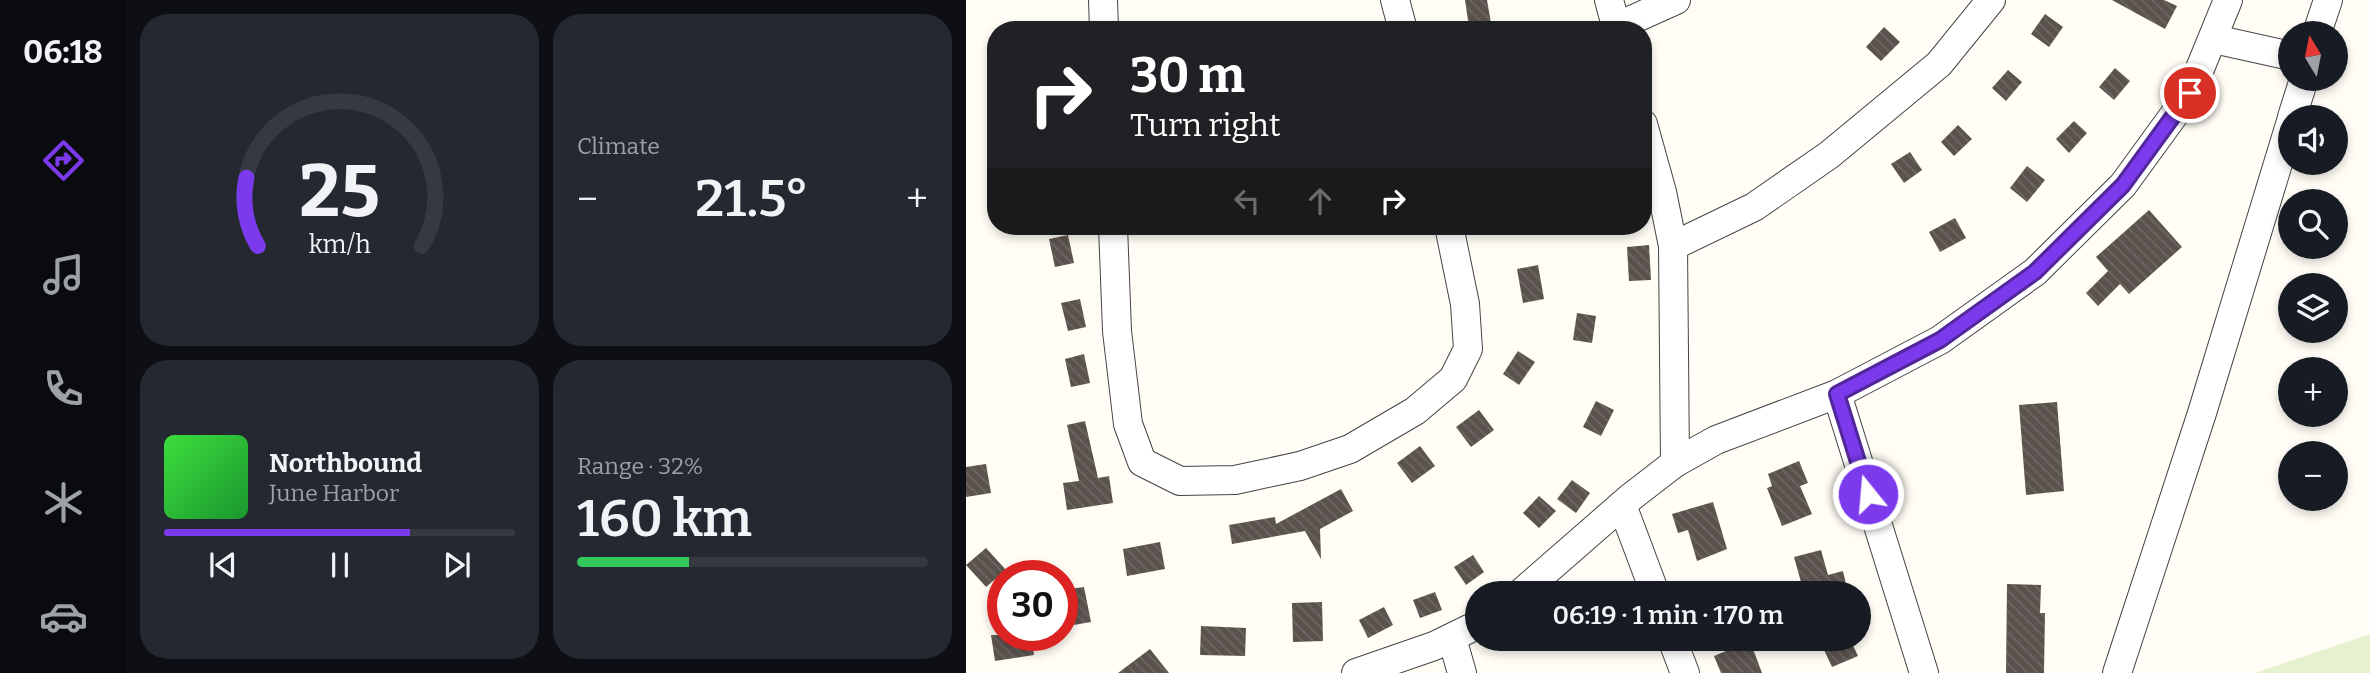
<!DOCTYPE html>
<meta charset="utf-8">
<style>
body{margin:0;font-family:Bitter,serif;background:#242831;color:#f1f3f6;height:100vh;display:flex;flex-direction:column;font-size:26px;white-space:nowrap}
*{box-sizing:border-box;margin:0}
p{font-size:23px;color:#9ea1a6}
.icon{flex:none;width:38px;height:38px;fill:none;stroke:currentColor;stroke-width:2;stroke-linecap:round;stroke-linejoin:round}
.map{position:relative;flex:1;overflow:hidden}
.drawer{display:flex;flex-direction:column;gap:14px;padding:14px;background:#0d0f14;width:840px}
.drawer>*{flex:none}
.guide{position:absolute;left:21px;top:21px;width:665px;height:214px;border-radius:28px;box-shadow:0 4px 10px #0003;background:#202124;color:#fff;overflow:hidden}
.needle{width:46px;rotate:350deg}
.buttons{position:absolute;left:1312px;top:21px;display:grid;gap:14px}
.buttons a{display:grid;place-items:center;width:70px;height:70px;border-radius:50%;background:#171b24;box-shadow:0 4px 10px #0003;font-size:35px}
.speed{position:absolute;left:21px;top:560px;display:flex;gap:14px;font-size:35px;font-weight:700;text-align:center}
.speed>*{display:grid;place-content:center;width:91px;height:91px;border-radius:50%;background:#171b24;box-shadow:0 4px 10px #0003;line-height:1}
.speed .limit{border:10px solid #d22;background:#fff;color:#111}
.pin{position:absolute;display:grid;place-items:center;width:60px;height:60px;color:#fff;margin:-30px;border:4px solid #fff;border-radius:50%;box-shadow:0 2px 7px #0007}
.me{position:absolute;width:77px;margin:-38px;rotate:343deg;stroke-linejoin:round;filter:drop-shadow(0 0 5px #0008)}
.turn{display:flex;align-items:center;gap:24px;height:147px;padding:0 28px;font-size:32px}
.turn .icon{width:91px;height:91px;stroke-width:2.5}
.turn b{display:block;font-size:49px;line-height:60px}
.lanes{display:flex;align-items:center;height:66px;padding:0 28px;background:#0003;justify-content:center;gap:35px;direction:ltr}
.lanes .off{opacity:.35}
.big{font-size:52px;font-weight:600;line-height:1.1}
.drawer .card{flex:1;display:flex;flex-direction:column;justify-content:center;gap:10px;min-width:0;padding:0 24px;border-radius:28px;background:#242831}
.drawer .dial{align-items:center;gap:0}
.dial svg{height:182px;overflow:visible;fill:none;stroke:#363941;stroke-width:7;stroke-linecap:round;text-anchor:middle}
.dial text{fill:#f1f3f6;stroke:none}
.song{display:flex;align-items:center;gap:21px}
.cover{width:84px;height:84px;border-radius:10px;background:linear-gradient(135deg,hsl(120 70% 55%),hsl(130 70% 35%))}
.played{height:7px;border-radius:4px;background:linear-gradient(90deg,#7c3aed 70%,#363941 70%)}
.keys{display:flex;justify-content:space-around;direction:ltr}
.heat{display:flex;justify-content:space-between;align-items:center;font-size:38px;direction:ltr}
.charge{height:10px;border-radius:5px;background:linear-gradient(90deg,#34c759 32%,#363941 0)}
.drawer .tiles{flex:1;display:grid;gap:14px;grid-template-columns:repeat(2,1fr)}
.trip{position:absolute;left:499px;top:581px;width:406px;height:70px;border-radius:35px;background:#171b24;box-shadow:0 4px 10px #0003;font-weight:600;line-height:70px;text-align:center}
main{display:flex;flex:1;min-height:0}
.tab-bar{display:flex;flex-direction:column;width:126px;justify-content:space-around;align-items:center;background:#090b0e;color:#9ea1a6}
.tab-bar .icon{width:49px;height:49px}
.tab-bar .active{color:#7c3aed}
.tab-bar b{font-size:32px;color:#f1f3f6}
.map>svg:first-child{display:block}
.pitch{fill:#e6f2cf}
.building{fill:url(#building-back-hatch)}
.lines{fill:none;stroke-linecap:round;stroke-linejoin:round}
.minor-casing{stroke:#444;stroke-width:30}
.minor{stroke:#fff;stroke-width:28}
.route-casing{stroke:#51269a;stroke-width:18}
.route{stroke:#7c3aed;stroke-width:12}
</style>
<main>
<nav class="tab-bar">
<b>06:18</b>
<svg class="icon active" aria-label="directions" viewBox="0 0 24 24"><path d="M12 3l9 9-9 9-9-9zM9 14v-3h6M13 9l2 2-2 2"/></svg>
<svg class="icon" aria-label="music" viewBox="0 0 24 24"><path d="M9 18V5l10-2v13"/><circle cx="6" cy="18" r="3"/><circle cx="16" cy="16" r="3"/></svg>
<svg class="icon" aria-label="phone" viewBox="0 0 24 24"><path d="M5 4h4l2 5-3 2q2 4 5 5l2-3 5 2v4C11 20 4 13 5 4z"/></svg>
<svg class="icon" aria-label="climate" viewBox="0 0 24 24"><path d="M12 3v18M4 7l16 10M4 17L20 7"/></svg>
<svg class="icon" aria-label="car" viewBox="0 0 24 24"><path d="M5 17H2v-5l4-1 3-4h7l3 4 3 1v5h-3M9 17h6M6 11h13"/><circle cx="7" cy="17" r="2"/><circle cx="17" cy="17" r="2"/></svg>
</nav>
<section class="drawer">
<div class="tiles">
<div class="card dial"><svg viewBox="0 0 100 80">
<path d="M14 69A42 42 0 1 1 86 69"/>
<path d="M14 69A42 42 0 0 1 9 39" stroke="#7c3aed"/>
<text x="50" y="56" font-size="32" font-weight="700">25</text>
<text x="50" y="72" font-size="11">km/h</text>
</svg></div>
<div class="card"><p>Climate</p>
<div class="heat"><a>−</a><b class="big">21.5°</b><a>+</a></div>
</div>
<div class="card">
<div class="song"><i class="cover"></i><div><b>Northbound</b><p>June Harbor</p></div></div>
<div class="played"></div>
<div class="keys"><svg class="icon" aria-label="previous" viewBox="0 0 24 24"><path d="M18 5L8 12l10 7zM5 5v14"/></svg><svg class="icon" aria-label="pause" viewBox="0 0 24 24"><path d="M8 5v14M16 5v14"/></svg><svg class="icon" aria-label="next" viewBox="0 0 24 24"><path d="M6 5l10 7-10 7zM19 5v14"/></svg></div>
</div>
<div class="card"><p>Range · 32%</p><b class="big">160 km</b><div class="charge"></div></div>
</div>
</section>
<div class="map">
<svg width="1404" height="673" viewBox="0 0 1404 673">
<defs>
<pattern id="building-back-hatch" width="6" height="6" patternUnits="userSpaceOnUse" patternTransform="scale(1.75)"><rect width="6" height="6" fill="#5a524d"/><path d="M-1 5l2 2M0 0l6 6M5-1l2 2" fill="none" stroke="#6d6662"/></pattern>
</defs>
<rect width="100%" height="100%" fill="#fffdf5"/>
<!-- pitch -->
<path class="pitch" d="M1404 634V673H1289Z"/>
<!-- building -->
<g class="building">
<path d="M499 0H521L525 23 503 27Z"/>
<path d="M1146 0H1198L1211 6 1199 29Z"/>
<path d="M1079 14 1097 27 1083 47 1065 34Z"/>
<path d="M918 27 934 42 915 61 900 47Z"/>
<path d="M1149 68 1164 81 1148 100 1133 87Z"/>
<path d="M1042 70 1056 82 1040 101 1026 88Z"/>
<path d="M1108 121 1121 133 1103 153 1090 139Z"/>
<path d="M992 125 1006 139 988 156 975 142Z"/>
<path d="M944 152 956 170 938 183 925 164Z"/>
<path d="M1061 166 1079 180 1061 202 1044 188Z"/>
<path d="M1183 210 1216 247 1163 294 1154 284 1132 306 1120 293 1142 271 1130 257Z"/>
<path d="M989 218 1000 238 974 252 963 232Z"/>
<path d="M102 235 108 263 89 267 83 239Z"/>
<path d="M683 245 685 280 663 281 661 247Z"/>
<path d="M572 265 578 299 557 303 551 269Z"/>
<path d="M114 299 120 327 102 331 95 303Z"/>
<path d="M611 313 630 316 626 343 607 340Z"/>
<path d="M552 351 569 362 553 385 537 374Z"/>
<path d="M118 354 124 383 105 387 99 359Z"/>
<path d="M630 401 648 410 635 436 617 427Z"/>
<path d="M1091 402 1098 491 1060 495 1053 405Z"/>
<path d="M513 410 528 430 505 447 490 427Z"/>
<path d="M119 421 132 478 143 476 147 503 101 510 97 483 113 481 101 425Z"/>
<path d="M454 446 469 466 446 483 431 463Z"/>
<path d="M833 461 842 483 834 486 846 514 816 526 801 488 806 486 802 474Z"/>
<path d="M20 464 25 493 0 497V467Z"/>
<path d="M606 480 624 493 610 513 591 499Z"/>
<path d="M375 489 387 511 354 529 355 559 339 531 266 544 263 525 309 517 310 524Z"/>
<path d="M573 496 590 511 573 528 557 513Z"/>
<path d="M747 502 761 549 731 561 722 530 712 533 706 514Z"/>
<path d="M194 542 199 569 161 576 157 549Z"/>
<path d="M20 548 40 570 20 587 0 565Z"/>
<path d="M855 550 862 575 877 571 882 593H816L815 587 835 582 828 557Z"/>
<path d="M507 555 518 572 500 585 488 567Z"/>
<path d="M1041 584 1075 585 1074 613H1079L1078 673H1040Z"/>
<path d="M118 587 125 622 96 627V590Z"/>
<path d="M469 592 476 610 454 618 447 600Z"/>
<path d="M356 602 357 641 327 642 326 603Z"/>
<path d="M418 607 427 625 402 638 393 620Z"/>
<path d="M235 626 280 628 279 656 234 655Z"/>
<path d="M25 635H65L68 655 29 661Z"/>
<path d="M853 639H884L892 656 866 667Z"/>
<path d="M784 641 796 673H755L748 656Z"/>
<path d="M184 649 203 673H152Z"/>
</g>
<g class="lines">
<!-- minor casing -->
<g class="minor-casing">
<g id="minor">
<path d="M137 0 138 30"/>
<path d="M429 0 437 30"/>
<path d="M643 0 651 30"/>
<path d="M650 27 710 0"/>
<path d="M1351 33 1362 0"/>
<path d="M1248 39 1325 56"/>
<path d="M1326 117 1338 79"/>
<path d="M677 124 696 192 707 246 709 463"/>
<path d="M147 226 151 331 162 424 176 462 214 481 269 480 334 466 384 449 449 411 487 379 502 349 499 304 483 226"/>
<path d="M707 246 788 207 863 155 973 64 1025 0"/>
<path d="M871 394 958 673"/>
<path d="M656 505 689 593"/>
<path d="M555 593 665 497 709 463 750 440 871 394 974 340 1069 272 1157 185 1224 93 1262 0"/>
<path d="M486 638 496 673"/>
<path d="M706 639 719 673"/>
<path d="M390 673 468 646 511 625"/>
<path d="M1151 673 1236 413 1325 121"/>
</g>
</g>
<!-- minor -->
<use href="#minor" class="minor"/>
</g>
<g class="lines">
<!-- route casing -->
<g class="route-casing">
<path id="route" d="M902 494 871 394 974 340 1069 272 1157 185 1224 93"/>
</g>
<!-- route -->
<use href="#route" class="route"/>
</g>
</svg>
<div class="buttons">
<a><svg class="needle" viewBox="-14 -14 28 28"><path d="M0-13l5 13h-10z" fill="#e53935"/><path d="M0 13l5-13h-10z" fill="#9ea1a6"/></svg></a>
<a><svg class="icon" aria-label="sound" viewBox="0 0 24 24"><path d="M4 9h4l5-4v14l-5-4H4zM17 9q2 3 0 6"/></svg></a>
<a><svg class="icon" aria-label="search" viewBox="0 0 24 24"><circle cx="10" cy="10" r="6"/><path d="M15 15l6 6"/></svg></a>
<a><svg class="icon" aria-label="layers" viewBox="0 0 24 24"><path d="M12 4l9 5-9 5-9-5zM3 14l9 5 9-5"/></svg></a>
<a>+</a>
<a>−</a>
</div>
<div class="speed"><div class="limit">30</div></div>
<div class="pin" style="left:1224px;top:93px;background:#d93025"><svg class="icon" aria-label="arrive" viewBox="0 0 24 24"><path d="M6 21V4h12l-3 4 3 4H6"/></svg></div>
<svg class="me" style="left:902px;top:494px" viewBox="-20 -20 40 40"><circle r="17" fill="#7c3aed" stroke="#fff" stroke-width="3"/><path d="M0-11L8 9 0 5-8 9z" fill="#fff"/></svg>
<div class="trip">06:19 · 1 min · 170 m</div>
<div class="guide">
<div class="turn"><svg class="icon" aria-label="right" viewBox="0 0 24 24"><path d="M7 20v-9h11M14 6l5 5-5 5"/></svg><div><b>30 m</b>Turn right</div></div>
<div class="lanes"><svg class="icon off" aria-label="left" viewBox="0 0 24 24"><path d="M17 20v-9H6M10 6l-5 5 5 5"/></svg><svg class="icon off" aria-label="ahead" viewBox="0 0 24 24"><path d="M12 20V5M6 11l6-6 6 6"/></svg><svg class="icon" aria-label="right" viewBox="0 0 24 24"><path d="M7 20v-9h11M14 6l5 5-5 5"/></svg></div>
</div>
</div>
</main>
